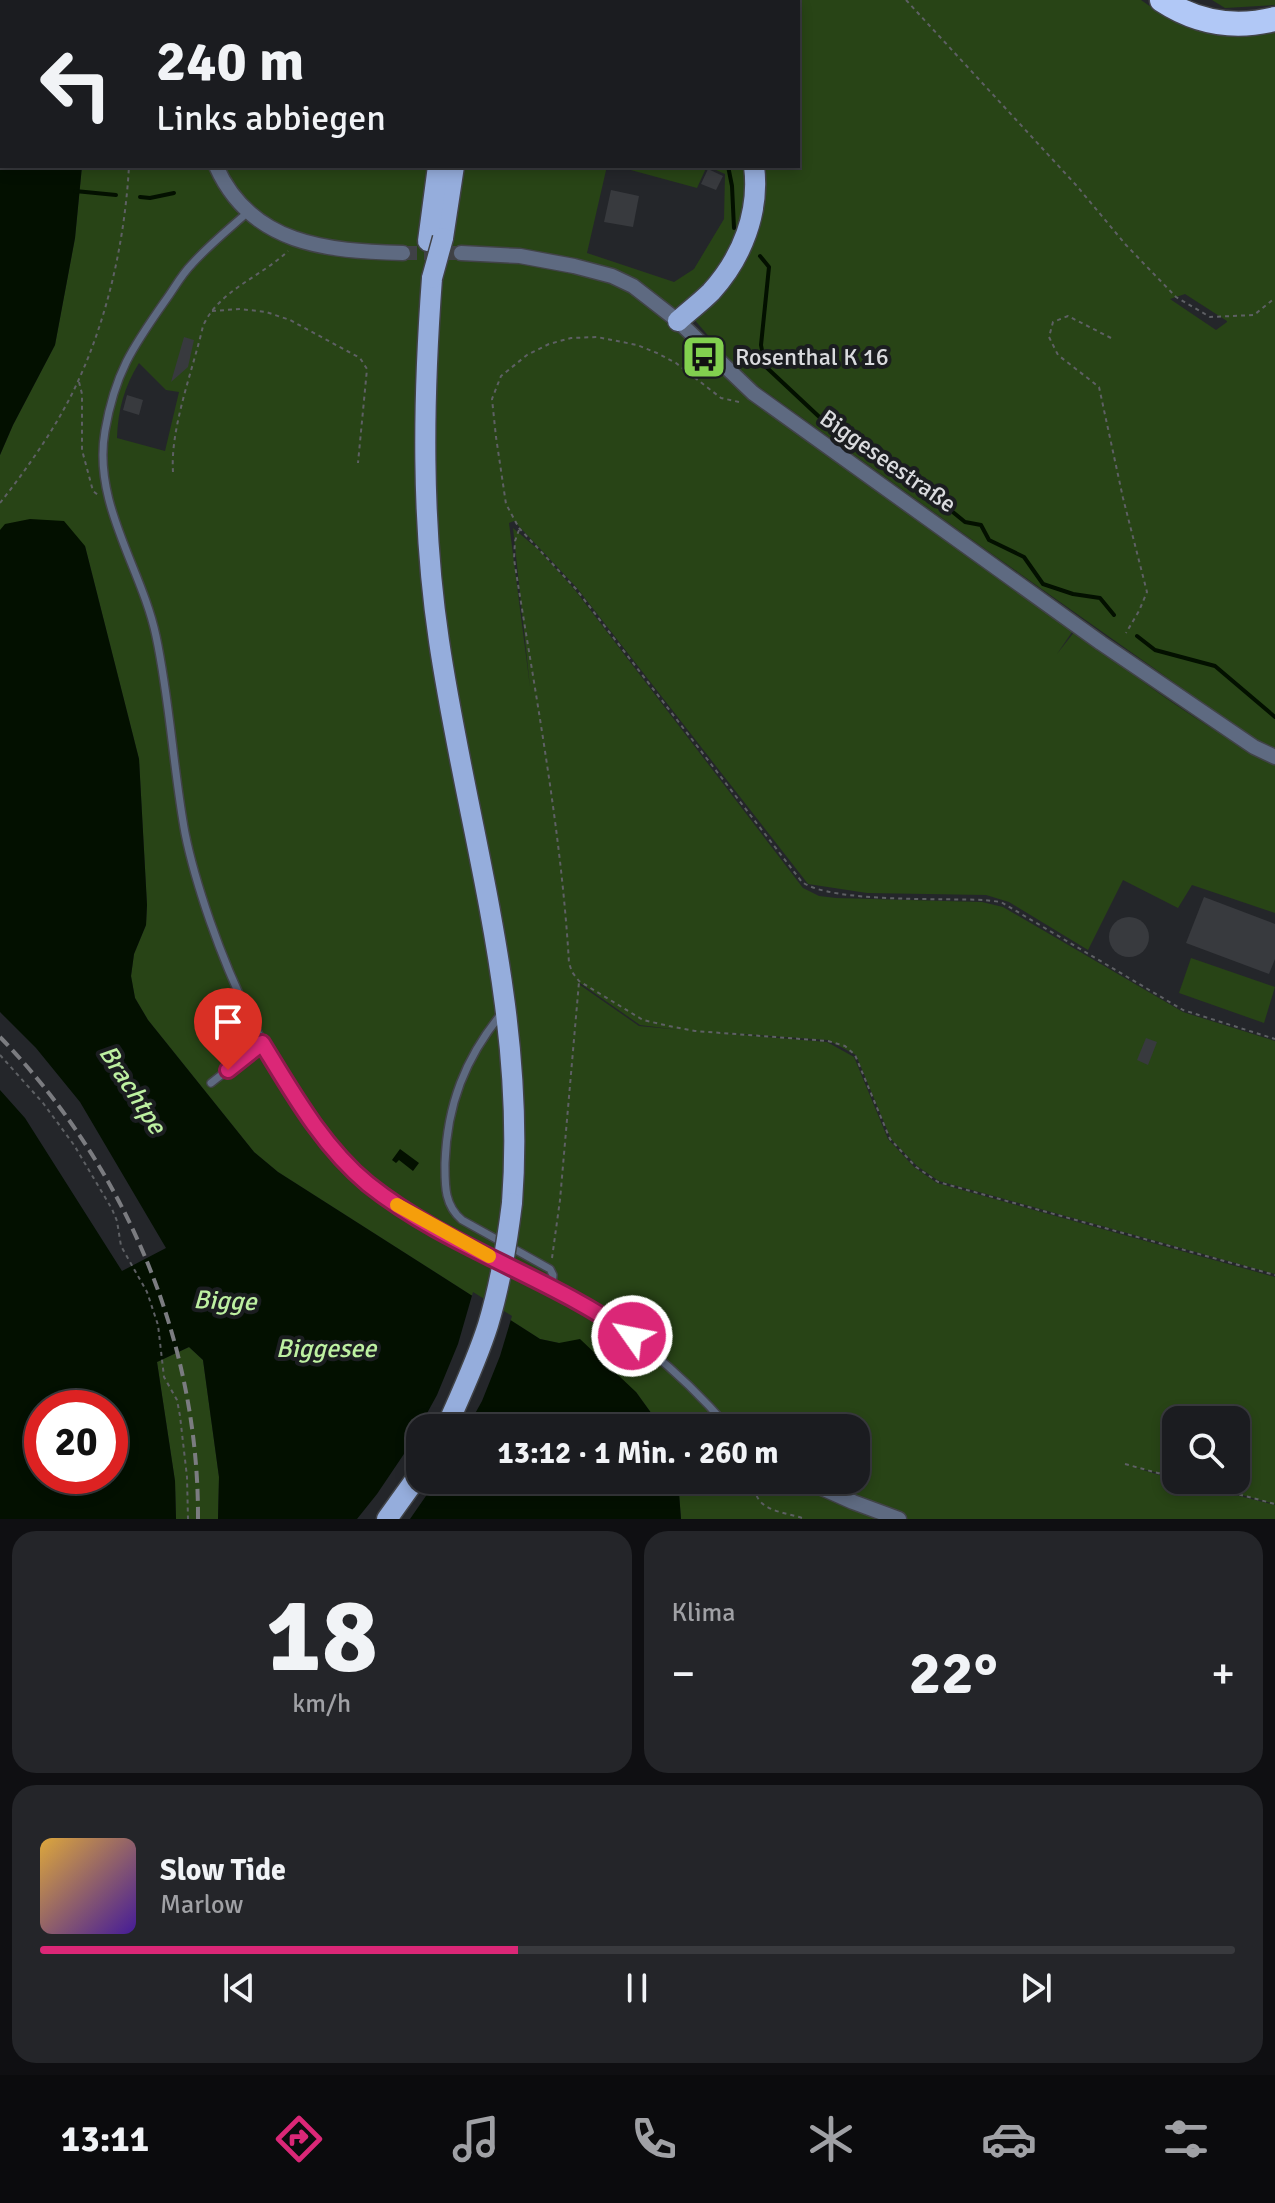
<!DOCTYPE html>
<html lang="de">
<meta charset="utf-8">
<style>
body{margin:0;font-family:Signika,sans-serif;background:#242529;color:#f1f3f6;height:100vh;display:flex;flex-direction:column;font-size:30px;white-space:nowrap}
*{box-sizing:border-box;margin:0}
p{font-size:26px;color:#a0a1a5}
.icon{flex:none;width:44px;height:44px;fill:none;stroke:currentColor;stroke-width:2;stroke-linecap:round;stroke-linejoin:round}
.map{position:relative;height:1519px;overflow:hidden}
.sheet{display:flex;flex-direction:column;gap:12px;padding:12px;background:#0f0f12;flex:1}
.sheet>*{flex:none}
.guide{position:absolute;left:0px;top:0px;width:800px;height:168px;box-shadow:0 4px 12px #0003,0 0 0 2px #393a3e;background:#1b1c20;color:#f1f3f6;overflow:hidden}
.buttons{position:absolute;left:1162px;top:1406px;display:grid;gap:16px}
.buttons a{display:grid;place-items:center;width:88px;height:88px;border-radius:16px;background:#1b1c20;box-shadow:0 4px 12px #0003,0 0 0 2px #393a3e;font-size:40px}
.speed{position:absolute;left:24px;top:1390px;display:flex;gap:16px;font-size:40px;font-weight:700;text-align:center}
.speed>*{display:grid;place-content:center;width:104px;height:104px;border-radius:50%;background:#1b1c20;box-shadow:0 4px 12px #0003,0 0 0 2px #393a3e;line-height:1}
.speed .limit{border:12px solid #d22;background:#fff;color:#111}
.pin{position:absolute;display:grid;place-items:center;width:68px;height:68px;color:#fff;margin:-82px -34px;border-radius:50% 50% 50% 0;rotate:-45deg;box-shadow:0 0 8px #0007}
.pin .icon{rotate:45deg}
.me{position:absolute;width:88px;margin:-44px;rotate:303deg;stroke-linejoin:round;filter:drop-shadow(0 0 6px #0008)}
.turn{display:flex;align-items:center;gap:28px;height:168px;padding:0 24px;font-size:36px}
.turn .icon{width:104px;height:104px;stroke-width:2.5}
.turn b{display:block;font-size:56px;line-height:68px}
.big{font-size:60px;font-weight:700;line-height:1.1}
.sheet .widget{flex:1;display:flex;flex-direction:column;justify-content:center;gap:12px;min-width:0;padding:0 28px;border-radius:24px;background:#242529}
.sheet .dial{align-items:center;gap:0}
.dial b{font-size:104px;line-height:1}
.song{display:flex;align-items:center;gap:24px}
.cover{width:96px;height:96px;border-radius:12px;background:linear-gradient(135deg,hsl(40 70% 55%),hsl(260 70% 35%))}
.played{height:8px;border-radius:4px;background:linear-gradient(90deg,#db2777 40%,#393a3e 40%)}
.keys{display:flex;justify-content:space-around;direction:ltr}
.heat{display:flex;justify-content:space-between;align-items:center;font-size:44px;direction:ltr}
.sheet .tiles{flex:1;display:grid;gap:12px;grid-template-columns:1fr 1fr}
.widget:last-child{grid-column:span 2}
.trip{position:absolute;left:406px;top:1414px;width:464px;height:80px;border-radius:24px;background:#1b1c20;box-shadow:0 4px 12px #0003,0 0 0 2px #393a3e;font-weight:700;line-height:80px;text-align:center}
.menu{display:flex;height:128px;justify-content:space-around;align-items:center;background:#0b0b0d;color:#a0a1a5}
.menu .icon{width:56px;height:56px}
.menu .active{color:#db2777}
.menu b{font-size:36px;color:#f1f3f6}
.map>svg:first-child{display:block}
.green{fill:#284416;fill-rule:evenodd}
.water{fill:#031000;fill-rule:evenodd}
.pier{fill:#24262a}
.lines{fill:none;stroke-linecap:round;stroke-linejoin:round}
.stream{stroke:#031000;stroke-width:4}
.building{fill:#383a3e}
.street-tunnel{stroke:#3f4145;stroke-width:14;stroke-dasharray:14 7;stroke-linecap:butt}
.lane-casing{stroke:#414347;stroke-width:10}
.street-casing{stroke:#414347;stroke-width:17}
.primary-casing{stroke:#414347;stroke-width:23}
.highway-casing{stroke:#414347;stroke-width:27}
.path{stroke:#5e6064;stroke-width:2;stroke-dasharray:4 4;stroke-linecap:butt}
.lane{stroke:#5e6a81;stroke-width:7}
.street{stroke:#5e6a81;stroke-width:14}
.primary{stroke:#95addc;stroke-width:20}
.highway{stroke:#b1c8f6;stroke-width:24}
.rail{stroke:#7b7c80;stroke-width:4;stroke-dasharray:12 6;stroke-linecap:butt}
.primary-bridge-casing{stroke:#414347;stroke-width:23;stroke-linecap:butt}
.primary-bridge{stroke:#95addc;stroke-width:20}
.route-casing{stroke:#8e194d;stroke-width:20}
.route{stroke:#db2777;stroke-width:14}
.slow{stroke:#f59e0b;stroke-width:14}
.labels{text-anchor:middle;stroke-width:8;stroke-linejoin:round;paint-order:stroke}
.poi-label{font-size:24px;fill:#dadbde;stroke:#1b1d20;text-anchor:start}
.street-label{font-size:24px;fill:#dadbde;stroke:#1b1d20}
.water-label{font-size:26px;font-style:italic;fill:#bdf0a1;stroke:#1b1d20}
</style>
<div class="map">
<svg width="1275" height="1519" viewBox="0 0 1275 1519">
<rect width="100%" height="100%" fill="#24262a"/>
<!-- green -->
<g class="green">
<path d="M99 0H234L236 2H99Z"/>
<path d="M292 0H1141L1164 16 1203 28 1275 25V750L1257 741 992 554 741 374 693 318 681 322 750 400 1074 629 1057 654 1075 631C1138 678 1203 729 1275 763V913L1192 885 1178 908 1123 880 1088 950 1009 902 986 895 867 893 808 884 577 588 514 521 509 523 530 687 513 528 540 551 575 590 803 888 819 896 836 898 982 902 1003 907 1183 1012 1275 1041V1274L939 1181 917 1166 891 1139 856 1055 828 1040 711 1032 827 1042 854 1057 888 1139 914 1167 937 1183 1275 1277V1504L1187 1480H1236V1420H1176V1477L1133 1467 1176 1480 1275 1505V1519H898L806 1480H856V1428H731L712 1402 649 1345 610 1325 607 1328 646 1350 705 1403 725 1428H662L636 1392 559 1343 540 1339 278 1172 254 1152 148 1020 135 998 131 976 134 954 146 925 147 905 139 759 85 546 0 530V455L13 425 55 345 75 238 82 166H607L587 253 674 282 694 269 724 219 725 174 707 166 697 188 616 166H798V2H286ZM1185 294 1227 321V322L1216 330 1170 299ZM139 363 166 390 179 392 165 451 117 438C118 410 124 387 139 363ZM580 983 640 1025 680 1030 639 1026 580 985Z"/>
<path d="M1212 0H1275V5L1225 8Z"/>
<path d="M1191 958 1275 987 1264 1023 1179 993Z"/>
<path d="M189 1347 203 1360 219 1477 218 1519H176L175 1481 157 1362Z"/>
<path d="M678 1480H792L889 1519H681Z"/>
</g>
<!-- water -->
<g class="water">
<path d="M0 0H99V2H2V166H82L75 238 55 345 13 425 0 455Z"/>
<path d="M30 519 64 521 85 546 139 759 147 905 146 925 134 954 131 976 135 998 148 1020 254 1152 278 1172 540 1339 559 1343 580 1339 636 1392 662 1428H420V1480H678L681 1519H218L219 1477 203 1360 189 1347 157 1362 175 1481 176 1519H0V1090L25 1118 122 1271 166 1248 80 1102 36 1048 0 1012V530L5 524ZM42 1408H110V1476H42Z"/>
<path d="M400 1149 419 1163 413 1171 399 1160 396 1163 392 1160Z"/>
</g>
<!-- pier -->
<path class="pier" d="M473 1292 512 1316 500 1356 482 1401 467 1428H420V1480H437L410 1519H357L377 1494 408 1448 437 1395 458 1344Z"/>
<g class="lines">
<!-- stream -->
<g class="stream">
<path d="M241 166H244"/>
<path d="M728 166 732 186 734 228"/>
<path d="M75 191 116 195"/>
<path d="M140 197 150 198 174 193"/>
<path d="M760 256 769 267 761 345 765 366 829 426 856 434 886 464 932 495 965 522 981 525 989 540 1024 557 1043 584 1073 594 1100 598 1114 615"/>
<path d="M1137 636 1155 650 1215 666 1275 717"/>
</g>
</g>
<!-- building -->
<g class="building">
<path d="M708 169 723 176 716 190 701 184Z"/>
<path d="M611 190 639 196 633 227 604 222Z"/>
<path d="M184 337 194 340 188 367 171 382Z"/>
<path d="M127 395 143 400 139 415 123 410Z"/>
<path d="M1204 897 1275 924V959L1269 974 1186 943Z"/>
<circle cx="1129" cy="937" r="20"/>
<path d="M1146 1038 1157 1042 1148 1065 1137 1060Z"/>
</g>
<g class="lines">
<!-- street-tunnel -->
<path class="street-tunnel" d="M403 253H461"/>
<!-- lane casing -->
<g class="lane-casing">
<g id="lane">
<path d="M248 212C229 229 209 245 192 264 181 275 174 289 165 301 132 348 115 373 105 431 92 503 142 569 156 636 170 701 173 768 185 833 191 863 200 892 210 921 233 987 262 1048 301 1105 314 1124 328 1143 343 1160 401 1219 479 1248 551 1286 621 1323 677 1368 729 1428"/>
<path d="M502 1013C465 1058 447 1105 445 1163 445 1185 444 1205 462 1220L550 1269 553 1275 552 1286"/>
<path d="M211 1083 262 1043"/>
</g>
</g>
<!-- street casing -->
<g class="street-casing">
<g id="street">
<path d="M216 166C251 245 327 251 403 253"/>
<path d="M461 253 520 256 574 266 612 276 633 286 678 321 753 393 1101 643 1254 747 1275 757"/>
<path d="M804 1480 853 1502 899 1519"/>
</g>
</g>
<!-- primary casing -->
<g class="primary-casing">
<g id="primary">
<path d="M464 0 465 2"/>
<path d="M514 0 516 2"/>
<path d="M248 2 251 0"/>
<path d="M493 2 494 0"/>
<path d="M443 238 454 166"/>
<path d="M428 241 438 166"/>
<path d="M432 278C423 399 421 521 439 641 467 830 527 1008 512 1203"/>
<path d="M678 321C689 311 701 302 711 292 742 258 760 212 754 166"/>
<path d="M387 1519 420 1473"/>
</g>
</g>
<!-- highway casing -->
<g class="highway-casing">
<path id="highway" d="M1162 0C1197 23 1235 29 1275 19"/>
</g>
<!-- path -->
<g class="path">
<path d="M906 0 1076 185 1126 245 1176 297 1210 317 1254 315 1275 298"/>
<path d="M140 2V0"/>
<path d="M212 311 240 309 266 312 290 320 360 358 367 369 358 463"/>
<path d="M1111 338 1068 316 1053 322 1049 337 1058 355 1099 387 1123 498 1147 592 1139 611 1126 633"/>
<path d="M79 382 82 394V450L93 491 98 495"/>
<path d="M739 402 721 398 676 363 657 353 637 345 597 337 571 338 549 344 527 355 501 376 492 399 496 437 506 504 519 528 576 589 802 882C831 903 946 898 985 900L1001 902 1183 1010 1275 1039"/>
<path d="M173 472C170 428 193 370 203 326 219 290 261 277 288 251"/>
<path d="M0 503C29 466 60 422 79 379 109 313 125 238 129 166"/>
<path d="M519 530 515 541 514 559C535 693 561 827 569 963L572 972 579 981 643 1020 669 1026 695 1031 828 1041 845 1046 855 1055 890 1139 916 1167 938 1182 1275 1275"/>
<path d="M0 1055 43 1103 74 1145 112 1209 117 1221 121 1246 147 1292 158 1325 164 1377 177 1400 180 1416 187 1477 188 1519"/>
<path d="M552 1258 560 1200 579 982"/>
<path d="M1125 1464 1176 1478"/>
<path d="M755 1480C751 1512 783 1511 805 1519"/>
<path d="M1185 1480 1275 1504"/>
</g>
<!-- lane -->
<use href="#lane" class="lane"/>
<!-- street -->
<use href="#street" class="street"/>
<!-- primary -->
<use href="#primary" class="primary"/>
<!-- highway -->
<use href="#highway" class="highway"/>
<!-- rail -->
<path class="rail" d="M0 1037C124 1165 199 1340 198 1519"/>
<!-- primary-bridge casing -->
<g class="primary-bridge-casing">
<g id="primary-bridge">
<path d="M432 278 443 238"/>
<path d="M446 1428C461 1394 477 1360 488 1325 500 1285 507 1244 512 1203"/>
</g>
</g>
<!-- primary-bridge -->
<use href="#primary-bridge" class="primary-bridge"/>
</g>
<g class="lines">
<!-- route casing -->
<g class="route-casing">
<path id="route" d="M228 1070 262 1043C292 1092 323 1147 368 1184 448 1248 549 1276 632 1336"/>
</g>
<!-- route -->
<use href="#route" class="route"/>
<!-- slow -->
<path class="slow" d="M397 1205 489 1256"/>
</g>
<!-- icons -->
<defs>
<g id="bus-square" transform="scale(2.3)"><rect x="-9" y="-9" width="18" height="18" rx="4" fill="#82d04f" stroke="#1b1d20"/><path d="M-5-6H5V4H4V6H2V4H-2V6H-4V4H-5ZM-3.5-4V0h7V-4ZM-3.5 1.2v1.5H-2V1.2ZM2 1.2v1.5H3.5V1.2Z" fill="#111"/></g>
</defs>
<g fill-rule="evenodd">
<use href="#bus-square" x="704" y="357"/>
</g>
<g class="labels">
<!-- poi labels -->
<g class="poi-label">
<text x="735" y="365">Rosenthal K 16</text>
</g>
<!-- street labels -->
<g class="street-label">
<text transform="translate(888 461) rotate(35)" y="8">Biggeseestraße</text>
</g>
<!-- water labels -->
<g class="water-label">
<text transform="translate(133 1089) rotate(57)" y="9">Brachtpe</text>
<text transform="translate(225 1300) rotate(2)" y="9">Bigge</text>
<text x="326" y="1357">Biggesee</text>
</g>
</g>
</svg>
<div class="buttons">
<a><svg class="icon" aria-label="search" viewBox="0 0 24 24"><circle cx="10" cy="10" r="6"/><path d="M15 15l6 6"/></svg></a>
</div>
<div class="speed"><div class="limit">20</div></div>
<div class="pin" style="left:228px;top:1070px;background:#d93025"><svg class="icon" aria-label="arrive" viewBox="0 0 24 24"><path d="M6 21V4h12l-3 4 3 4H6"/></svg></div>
<svg class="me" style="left:632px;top:1336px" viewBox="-20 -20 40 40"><circle r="17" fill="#db2777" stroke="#fff" stroke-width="3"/><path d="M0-11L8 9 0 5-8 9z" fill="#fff"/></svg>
<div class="trip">13:12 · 1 Min. · 260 m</div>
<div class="guide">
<div class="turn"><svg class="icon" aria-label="left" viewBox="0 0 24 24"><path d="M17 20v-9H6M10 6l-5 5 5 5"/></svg><div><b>240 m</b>Links abbiegen</div></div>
</div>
</div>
<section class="sheet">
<div class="tiles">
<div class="widget dial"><b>18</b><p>km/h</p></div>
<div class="widget"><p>Klima</p>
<div class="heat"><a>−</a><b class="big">22°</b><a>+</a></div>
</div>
<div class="widget">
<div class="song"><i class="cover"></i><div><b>Slow Tide</b><p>Marlow</p></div></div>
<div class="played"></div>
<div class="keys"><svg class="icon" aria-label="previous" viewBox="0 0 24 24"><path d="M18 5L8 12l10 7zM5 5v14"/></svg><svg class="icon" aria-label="pause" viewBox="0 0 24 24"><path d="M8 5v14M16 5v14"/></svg><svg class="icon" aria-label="next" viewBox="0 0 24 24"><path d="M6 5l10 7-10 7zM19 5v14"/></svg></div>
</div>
</div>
</section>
<nav class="menu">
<b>13:11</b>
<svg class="icon active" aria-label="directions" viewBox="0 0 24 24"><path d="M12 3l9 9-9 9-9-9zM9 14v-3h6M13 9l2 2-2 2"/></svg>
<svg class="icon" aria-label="music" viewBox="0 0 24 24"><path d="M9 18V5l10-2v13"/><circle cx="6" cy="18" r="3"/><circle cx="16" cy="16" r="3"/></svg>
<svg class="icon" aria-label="phone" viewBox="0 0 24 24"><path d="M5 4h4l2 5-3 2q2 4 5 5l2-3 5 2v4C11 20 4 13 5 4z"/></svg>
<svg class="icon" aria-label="climate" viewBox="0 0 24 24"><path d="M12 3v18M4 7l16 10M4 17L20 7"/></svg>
<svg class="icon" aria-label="car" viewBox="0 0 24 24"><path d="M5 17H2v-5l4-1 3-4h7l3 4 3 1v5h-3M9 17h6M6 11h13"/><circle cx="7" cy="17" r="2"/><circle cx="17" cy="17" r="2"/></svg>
<svg class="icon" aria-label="filters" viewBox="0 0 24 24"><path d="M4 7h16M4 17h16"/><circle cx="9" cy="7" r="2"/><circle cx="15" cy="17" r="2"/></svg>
</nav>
